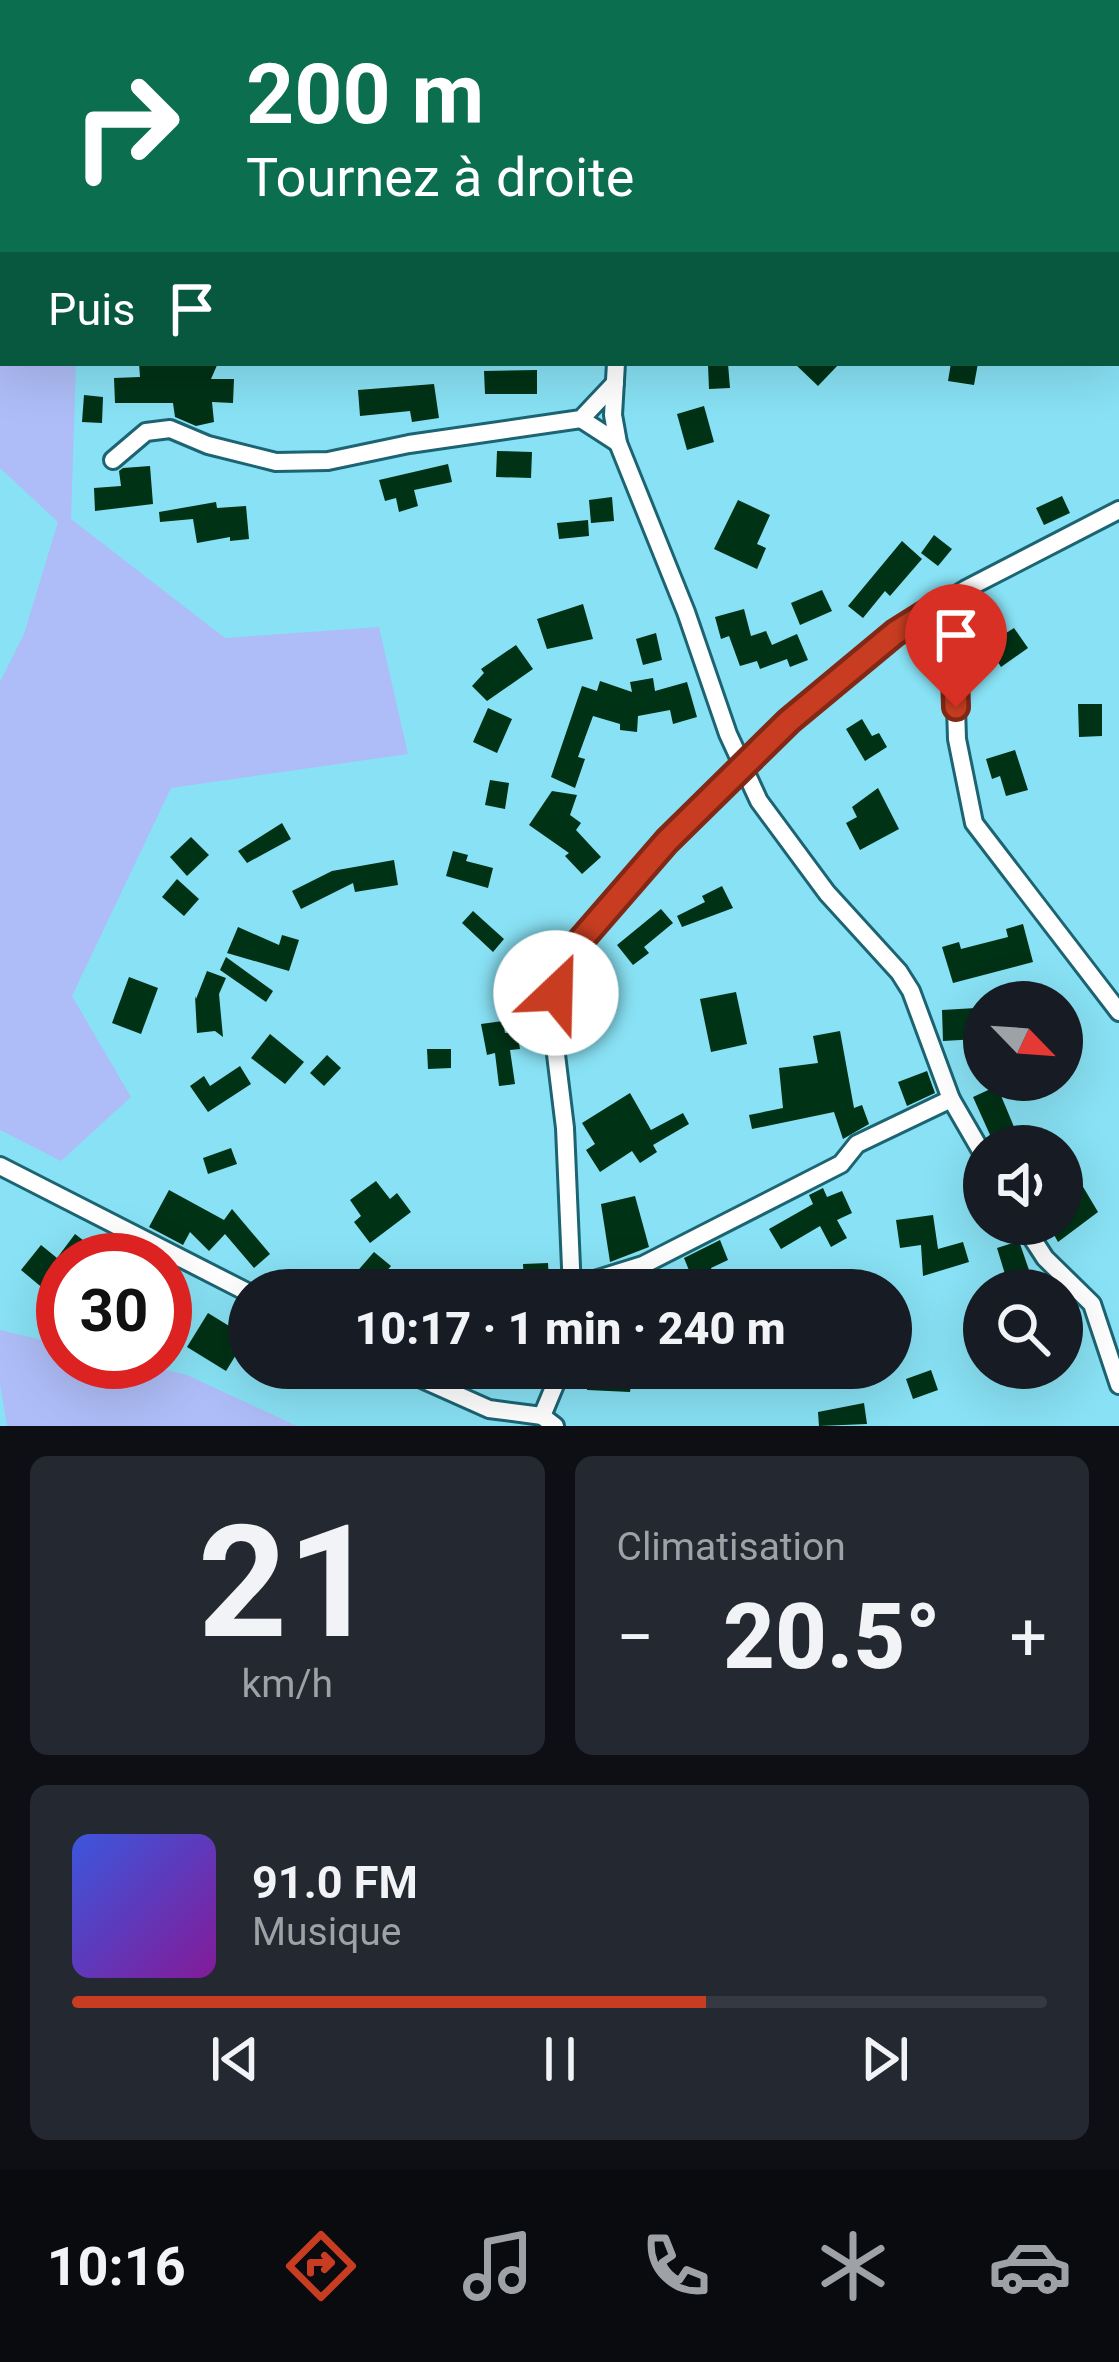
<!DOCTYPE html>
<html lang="fr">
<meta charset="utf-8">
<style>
body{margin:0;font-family:Roboto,sans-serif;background:#242831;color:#f1f3f6;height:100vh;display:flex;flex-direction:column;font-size:45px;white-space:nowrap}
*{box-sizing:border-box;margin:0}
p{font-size:39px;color:#9ea1a6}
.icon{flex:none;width:66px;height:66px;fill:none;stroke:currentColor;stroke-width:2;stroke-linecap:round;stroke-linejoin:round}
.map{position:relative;height:1426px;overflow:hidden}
.sheet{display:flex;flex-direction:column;gap:30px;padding:30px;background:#0d0f14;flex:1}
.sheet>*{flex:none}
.hud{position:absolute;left:0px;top:0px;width:1119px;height:366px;box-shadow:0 12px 48px #0002;background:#0b6e4f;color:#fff;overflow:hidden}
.needle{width:78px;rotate:115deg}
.tools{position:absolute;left:963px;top:981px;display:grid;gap:24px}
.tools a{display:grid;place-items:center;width:120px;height:120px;border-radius:50%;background:#171b24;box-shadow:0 12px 48px #0002;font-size:60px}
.speed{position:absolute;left:36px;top:1233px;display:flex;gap:24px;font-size:60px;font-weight:700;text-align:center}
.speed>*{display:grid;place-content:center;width:156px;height:156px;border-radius:50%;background:#171b24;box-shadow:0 12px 48px #0002;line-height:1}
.speed .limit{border:18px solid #d22;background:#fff;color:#111}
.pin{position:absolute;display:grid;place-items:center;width:102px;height:102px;color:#fff;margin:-123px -51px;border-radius:50% 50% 50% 0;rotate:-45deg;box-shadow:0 0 12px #0007}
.pin .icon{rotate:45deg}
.me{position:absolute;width:132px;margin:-66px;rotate:24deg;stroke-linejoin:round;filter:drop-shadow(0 0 9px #0008)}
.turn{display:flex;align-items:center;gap:42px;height:252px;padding:0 48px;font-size:54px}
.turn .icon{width:156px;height:156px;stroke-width:2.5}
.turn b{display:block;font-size:84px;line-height:102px}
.then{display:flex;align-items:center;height:114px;padding:0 48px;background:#0003;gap:24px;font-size:45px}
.big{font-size:90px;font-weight:800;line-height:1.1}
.sheet .card{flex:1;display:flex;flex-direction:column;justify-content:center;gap:18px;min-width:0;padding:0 42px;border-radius:18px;background:#242831}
.sheet .dial{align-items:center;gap:0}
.dial b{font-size:156px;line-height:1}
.song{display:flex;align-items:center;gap:36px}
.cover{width:144px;height:144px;border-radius:18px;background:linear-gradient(135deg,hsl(230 70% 55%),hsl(290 70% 35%))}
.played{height:12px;border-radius:6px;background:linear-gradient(90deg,#c83d21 65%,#363941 65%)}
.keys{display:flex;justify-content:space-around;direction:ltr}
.heat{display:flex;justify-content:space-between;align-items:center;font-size:66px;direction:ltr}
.sheet .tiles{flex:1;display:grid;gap:30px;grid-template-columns:1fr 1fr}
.card:last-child{grid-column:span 2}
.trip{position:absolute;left:228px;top:1269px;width:684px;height:120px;border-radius:60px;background:#171b24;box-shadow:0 12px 48px #0002;font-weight:800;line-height:120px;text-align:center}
.dock{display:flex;height:192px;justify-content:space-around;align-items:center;background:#090b0e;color:#9ea1a6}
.dock .icon{width:84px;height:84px}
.dock .selected{color:#c83d21}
.dock b{font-size:54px;color:#f1f3f6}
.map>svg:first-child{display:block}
.green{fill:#aebdf7}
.building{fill:#003216}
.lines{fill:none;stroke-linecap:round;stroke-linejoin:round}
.minor-casing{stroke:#1c6472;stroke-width:22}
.minor{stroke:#fff;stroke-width:16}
.route-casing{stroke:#822815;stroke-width:30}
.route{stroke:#c83d21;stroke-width:21}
</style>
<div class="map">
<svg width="1119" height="1426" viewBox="0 0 1119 1426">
<rect width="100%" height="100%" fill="#88e1f4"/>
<!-- green -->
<g class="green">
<path d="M0 43 3 363H76L71 519 225 638 379 627 408 754 171 788 72 996 131 1097 61 1161 0 1130V682L24 634 58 522 0 468Z"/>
<path d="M0 1330 63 1345V1362H132L187 1375 297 1426H7L0 1384Z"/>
</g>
<!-- building -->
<g class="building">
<path d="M139 363H218L211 379H234L233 403 212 402 214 422 196 426 175 417 173 403H115L114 378 140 377Z"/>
<path d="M794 363H840L818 386Z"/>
<path d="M951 363H978L974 385 948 381Z"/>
<path d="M728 364 730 388 709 389 708 365Z"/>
<path d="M537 370V394H485L484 371Z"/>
<path d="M434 384 439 418 412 422 410 411 360 416 358 390Z"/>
<path d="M84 395 103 397 102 423 82 422Z"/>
<path d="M704 406 714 442 687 450 677 414Z"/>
<path d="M497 451 532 452 531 478 496 477Z"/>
<path d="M448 464 452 482 414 490 418 506 399 512 396 498 385 501 379 480Z"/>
<path d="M150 466 153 504 95 511 94 488 121 486 119 471 123 468Z"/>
<path d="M1062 496 1070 513 1044 525 1036 508Z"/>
<path d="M612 497 614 521 591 523 589 500Z"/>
<path d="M738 500 770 515 757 544 766 548 757 569 714 549Z"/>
<path d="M216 502 217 508 246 506 249 539 230 541V537L197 543 193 519 160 522 159 512Z"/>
<path d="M588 520 589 536 559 539 557 523Z"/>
<path d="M934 535 952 549 938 566 921 553Z"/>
<path d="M902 541 922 559 890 596 885 591 863 618 848 606Z"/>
<path d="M822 590 832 611 800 625 791 603Z"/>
<path d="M583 604 593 639 547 649 537 619Z"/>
<path d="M744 609 751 636 766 631 772 645 797 634 808 660 790 667 787 659 760 669 757 661 740 666 729 636 721 639 715 617Z"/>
<path d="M1014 628 1028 648 1001 667 987 645Z"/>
<path d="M656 633 662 660 643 665 636 639Z"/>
<path d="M516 645 533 669 487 701 472 686 484 673 481 669Z"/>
<path d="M653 678 655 691 687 682 697 717 673 724 670 710 638 716 637 732 620 730V724L593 716 578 757 585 759 575 788 551 777 582 686 597 691 600 681 632 692 630 682Z"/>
<path d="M1078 704H1102V736L1079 737Z"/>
<path d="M488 708 512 719 497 753 473 742Z"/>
<path d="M862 719 872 736 879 733 887 747 865 761 846 729Z"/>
<path d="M1015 750 1028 790 1006 796 1000 776 992 779 986 759Z"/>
<path d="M490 780 509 783 505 809 485 805Z"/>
<path d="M878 788 899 829 860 850 846 823 857 817 852 807Z"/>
<path d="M552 791 577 795 570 815 581 823 576 830 601 857 582 874 565 856 569 853 529 825Z"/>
<path d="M282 823 291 839 247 863 238 851Z"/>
<path d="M191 837 209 855 187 876 170 857Z"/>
<path d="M453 851 468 855 466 861 493 868 488 888 446 876Z"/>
<path d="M394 860 398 885 355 892 353 883 301 909 292 891 332 871Z"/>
<path d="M177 879 199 899 184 916 162 897Z"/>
<path d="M722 886 733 908 682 927 677 916 705 902 702 896Z"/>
<path d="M661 909 673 923 644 947 649 953 633 965 617 945Z"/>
<path d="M473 911 504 939 493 952 462 923Z"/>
<path d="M1023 924 1033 962 953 983 942 947 959 942 961 949 1008 937 1006 929Z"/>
<path d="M238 927 279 945 282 935 299 940 289 971 227 953Z"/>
<path d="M226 957 273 991 266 1002 220 970Z"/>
<path d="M207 971 226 978 219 994 223 1037 215 1031 197 1033 195 996 196 999Z"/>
<path d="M129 977 158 988 141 1034 112 1023Z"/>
<path d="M736 992 747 1044 711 1052 700 999Z"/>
<path d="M976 1008 978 1039 943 1041 942 1010Z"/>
<path d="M503 1021 505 1033 517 1031 520 1049 510 1050 515 1084 499 1086 495 1053 487 1055 481 1024Z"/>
<path d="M840 1031 854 1108 862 1105 869 1124 843 1139 834 1112 752 1129 749 1115 783 1108 779 1068 818 1063 813 1036Z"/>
<path d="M270 1034 304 1062 285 1084 251 1058Z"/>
<path d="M427 1049H451V1068L428 1069Z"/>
<path d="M327 1055 341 1068 324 1086 310 1073Z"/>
<path d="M240 1066 251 1084 208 1112 190 1086 204 1076 210 1086Z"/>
<path d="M927 1071 935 1093 907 1106 898 1082Z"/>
<path d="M997 1086 1022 1146H995L973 1097Z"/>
<path d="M630 1093 651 1130 683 1113 689 1124 653 1145 657 1152 640 1163 632 1151 600 1172 586 1150 595 1144 582 1123Z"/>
<path d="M231 1148 237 1164 208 1174 203 1158Z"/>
<path d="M1079 1180 1098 1212 1058 1242 1048 1224H1062V1190Z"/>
<path d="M376 1181 390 1199 397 1193 411 1212 370 1243 354 1222 361 1216 350 1200Z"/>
<path d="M823 1188 827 1197 842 1191 852 1213 837 1220 847 1238 831 1247 820 1226 781 1249 769 1229 813 1204 809 1195Z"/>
<path d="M169 1190 224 1220 232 1209 270 1254 254 1268 225 1234 209 1251 190 1232 183 1245 149 1227Z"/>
<path d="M635 1196 649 1247 610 1262 601 1204Z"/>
<path d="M933 1215 938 1249 963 1242 969 1262 923 1276 921 1245 900 1248 896 1220Z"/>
<path d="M75 1234 96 1250 88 1260H59L63 1269 45 1290 21 1270 41 1245 57 1258Z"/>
<path d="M720 1240 728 1260 711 1268 719 1290H697L684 1258Z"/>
<path d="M1019 1241 1030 1273 1005 1274 997 1248Z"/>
<path d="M374 1252 391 1266 371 1290 354 1275Z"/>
<path d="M548 1263 549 1283 524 1284 523 1264Z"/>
<path d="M208 1313 247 1337 226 1371 187 1347Z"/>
<path d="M587 1369 633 1370 630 1392 587 1390Z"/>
<path d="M931 1370 938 1390 913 1399 906 1379Z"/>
<path d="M864 1403 867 1424 819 1426 818 1412Z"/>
</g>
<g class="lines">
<!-- minor casing -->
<g class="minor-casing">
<g id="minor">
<path d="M630 0V3"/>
<path d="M616 363 613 415 618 443 686 612 728 734 759 801 827 893 899 972 911 991 951 1099 984 1156"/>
<path d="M581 419 618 443"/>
<path d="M113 460 146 432 170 429 208 445 276 462 328 461 409 444 581 419 615 383"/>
<path d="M930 611 955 675 957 739 974 823 1119 1012"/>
<path d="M0 1166 249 1293"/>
<path d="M1023 1224 1045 1258 1092 1304 1119 1385"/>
<path d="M572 1287 643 1265 841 1164 857 1144 951 1099"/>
<path d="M572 1290 565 1128 553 1030 556 993 568 955 667 841 741 766 789 720 895 633 966 589 1119 510"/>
<path d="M397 1368 489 1409 542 1416 555 1426"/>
<path d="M542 1416 562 1368"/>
</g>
</g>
<!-- minor -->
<use href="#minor" class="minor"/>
</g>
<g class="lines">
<!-- route casing -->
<g class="route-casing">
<path id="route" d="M556 993 568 955 667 841 789 721 895 633 930 611 955 676 956 707"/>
</g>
<!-- route -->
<use href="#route" class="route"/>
</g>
</svg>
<div class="tools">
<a><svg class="needle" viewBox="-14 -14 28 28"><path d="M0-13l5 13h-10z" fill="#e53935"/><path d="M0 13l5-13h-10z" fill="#9ea1a6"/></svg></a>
<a><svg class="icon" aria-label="sound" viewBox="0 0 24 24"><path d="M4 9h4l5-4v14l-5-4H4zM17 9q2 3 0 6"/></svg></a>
<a><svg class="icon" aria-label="search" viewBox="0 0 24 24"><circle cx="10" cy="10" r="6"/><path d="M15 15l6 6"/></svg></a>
</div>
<div class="speed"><div class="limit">30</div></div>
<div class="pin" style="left:956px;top:707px;background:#d93025"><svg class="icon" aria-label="arrive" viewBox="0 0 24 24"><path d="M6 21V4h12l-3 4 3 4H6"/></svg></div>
<svg class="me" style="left:556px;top:993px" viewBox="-20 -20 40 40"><circle r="19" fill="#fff"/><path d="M0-13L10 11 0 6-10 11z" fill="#c83d21"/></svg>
<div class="trip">10:17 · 1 min · 240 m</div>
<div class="hud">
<div class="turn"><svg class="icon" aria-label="right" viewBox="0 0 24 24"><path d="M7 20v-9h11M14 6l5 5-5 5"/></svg><div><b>200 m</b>Tournez à droite</div></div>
<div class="then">Puis<svg class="icon" aria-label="arrive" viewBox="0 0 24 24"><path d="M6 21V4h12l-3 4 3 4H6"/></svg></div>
</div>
</div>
<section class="sheet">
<div class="tiles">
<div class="card dial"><b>21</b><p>km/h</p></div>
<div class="card"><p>Climatisation</p>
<div class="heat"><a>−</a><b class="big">20.5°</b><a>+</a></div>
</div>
<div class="card">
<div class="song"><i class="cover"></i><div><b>91.0 FM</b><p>Musique</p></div></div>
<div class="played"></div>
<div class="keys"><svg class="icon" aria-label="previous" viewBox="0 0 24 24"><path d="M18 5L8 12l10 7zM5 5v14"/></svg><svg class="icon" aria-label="pause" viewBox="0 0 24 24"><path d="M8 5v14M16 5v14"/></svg><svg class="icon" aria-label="next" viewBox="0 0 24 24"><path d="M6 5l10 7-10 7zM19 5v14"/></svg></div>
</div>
</div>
</section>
<nav class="dock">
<b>10:16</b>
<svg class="icon selected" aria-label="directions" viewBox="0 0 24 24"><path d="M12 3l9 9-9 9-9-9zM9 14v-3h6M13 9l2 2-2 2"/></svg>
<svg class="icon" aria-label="music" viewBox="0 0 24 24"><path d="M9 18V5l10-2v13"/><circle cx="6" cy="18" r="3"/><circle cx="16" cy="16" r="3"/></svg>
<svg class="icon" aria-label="phone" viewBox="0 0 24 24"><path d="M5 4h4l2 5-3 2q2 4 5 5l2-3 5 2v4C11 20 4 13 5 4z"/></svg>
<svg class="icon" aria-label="climate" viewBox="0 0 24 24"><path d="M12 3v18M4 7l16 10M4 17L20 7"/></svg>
<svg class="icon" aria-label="car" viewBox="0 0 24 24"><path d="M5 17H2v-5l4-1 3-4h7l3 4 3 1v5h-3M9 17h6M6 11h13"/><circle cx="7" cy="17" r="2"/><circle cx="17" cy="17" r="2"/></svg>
</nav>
